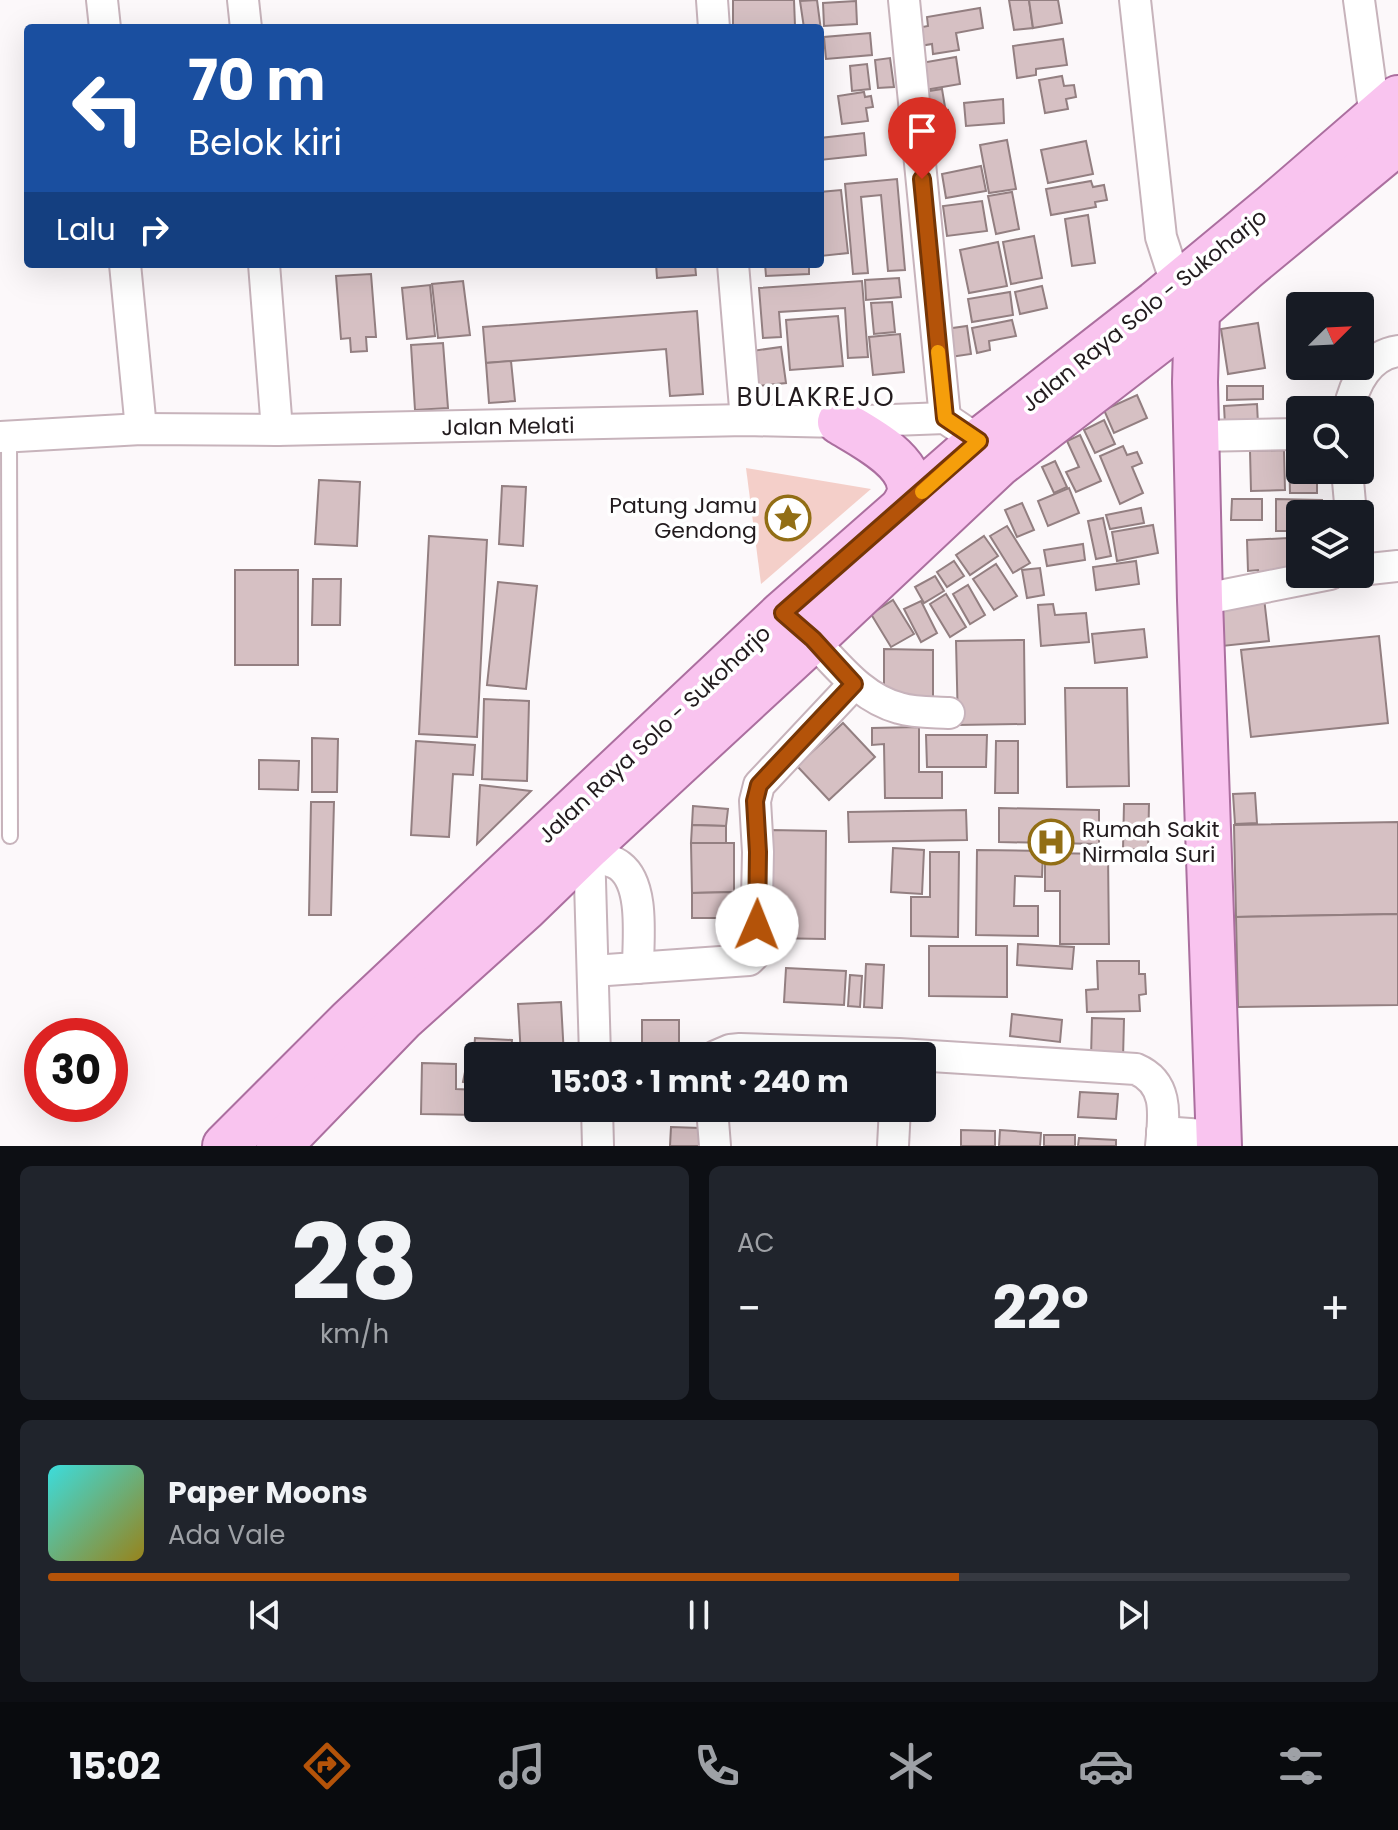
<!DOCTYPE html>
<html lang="id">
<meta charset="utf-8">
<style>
body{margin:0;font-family:Poppins,sans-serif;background:#20242c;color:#f1f3f6;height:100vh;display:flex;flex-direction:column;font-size:30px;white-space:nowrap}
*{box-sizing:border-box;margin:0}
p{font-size:26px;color:#9ea1a6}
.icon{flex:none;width:44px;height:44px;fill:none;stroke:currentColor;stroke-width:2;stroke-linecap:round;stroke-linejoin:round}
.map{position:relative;height:1146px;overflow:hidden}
.side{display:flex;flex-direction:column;gap:20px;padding:20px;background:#0d0f14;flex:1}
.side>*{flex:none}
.top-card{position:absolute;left:24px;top:24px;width:800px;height:244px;border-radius:8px;box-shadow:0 8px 32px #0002;background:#1a4fa0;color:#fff;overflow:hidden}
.needle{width:52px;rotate:66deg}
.tools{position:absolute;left:1286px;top:292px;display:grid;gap:16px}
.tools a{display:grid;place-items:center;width:88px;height:88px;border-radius:8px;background:#171b24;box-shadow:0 8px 32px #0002;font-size:40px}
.speed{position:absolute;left:24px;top:1018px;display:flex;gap:16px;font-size:40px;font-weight:700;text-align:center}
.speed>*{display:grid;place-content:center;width:104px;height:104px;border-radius:50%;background:#171b24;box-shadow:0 8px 32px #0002;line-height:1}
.speed .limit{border:12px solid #d22;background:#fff;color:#111}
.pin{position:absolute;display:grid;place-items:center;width:68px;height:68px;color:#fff;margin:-82px -34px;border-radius:50% 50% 50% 0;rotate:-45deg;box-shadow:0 0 8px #0007}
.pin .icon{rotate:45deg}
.me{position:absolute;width:88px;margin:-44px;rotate:1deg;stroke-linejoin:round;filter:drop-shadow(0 0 6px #0008)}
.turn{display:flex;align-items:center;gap:28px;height:168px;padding:0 32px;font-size:36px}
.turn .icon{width:104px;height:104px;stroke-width:2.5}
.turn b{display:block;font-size:56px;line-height:68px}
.then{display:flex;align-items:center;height:76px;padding:0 32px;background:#0003;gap:16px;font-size:30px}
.big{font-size:60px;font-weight:700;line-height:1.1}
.side .widget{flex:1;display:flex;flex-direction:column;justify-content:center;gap:12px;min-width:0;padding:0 28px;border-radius:12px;background:#20242c}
.side .dial{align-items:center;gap:0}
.dial b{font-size:104px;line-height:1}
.song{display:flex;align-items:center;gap:24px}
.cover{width:96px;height:96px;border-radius:12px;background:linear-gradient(135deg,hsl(180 70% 55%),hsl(50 70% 35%))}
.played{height:8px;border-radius:4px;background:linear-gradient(90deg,#b45309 70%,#363941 70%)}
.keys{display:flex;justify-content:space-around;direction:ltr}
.heat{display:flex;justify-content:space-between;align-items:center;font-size:44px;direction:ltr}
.side .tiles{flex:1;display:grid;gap:20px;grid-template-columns:1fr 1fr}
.widget:last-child{grid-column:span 2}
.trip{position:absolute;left:464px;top:1042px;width:472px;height:80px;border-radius:8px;background:#171b24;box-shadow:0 8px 32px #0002;font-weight:700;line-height:80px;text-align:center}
.tab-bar{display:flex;height:128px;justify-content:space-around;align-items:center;background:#090b0e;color:#9ea1a6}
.tab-bar .icon{width:56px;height:56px}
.tab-bar .active{color:#b45309}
.tab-bar b{font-size:36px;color:#f1f3f6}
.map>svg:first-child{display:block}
.green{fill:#f4cfc9}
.building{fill:#d6c0c3;stroke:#937f81;stroke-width:2}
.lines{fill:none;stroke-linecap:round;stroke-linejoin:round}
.service-casing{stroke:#c7b3bb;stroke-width:18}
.minor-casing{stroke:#c7b3bb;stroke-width:34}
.primary-casing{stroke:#ab6f9f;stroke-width:48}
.service{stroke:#fff;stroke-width:14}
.minor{stroke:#fff;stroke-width:30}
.primary{stroke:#f9c4ef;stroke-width:44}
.route-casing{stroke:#753606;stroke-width:20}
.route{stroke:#b45309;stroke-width:14}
.slow{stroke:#f59e0b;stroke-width:14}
.labels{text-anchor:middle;stroke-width:7;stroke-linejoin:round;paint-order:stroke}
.street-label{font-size:22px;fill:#221b1e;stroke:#fff}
.poi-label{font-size:22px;fill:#221b1e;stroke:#fff;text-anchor:end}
.quarter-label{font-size:26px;letter-spacing:2px;fill:#221b1e;stroke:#fff}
</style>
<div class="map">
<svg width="1398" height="1146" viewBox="0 0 1398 1146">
<rect width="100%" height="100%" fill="#fcf8fa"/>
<!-- green -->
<path class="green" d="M746 468 871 489 761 584Z"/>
<!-- building -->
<g class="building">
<path d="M733 0H794L795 26 733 27Z"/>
<path d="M817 0 822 38H820V28H804L800 1Z"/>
<path d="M1009 0H1029L1033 28 1014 30Z"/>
<path d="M1029 0H1058L1062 23 1033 28Z"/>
<path d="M856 1 857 24 824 26 823 3Z"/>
<path d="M980 8 983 28 956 33 959 50 933 54 932 44 920 46 917 28 928 26 927 17Z"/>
<path d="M870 33 872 55 826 59 824 37Z"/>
<path d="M1063 39 1067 65 1036 69V75L1017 78 1013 46Z"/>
<path d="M956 57 960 84 925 90 921 63Z"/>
<path d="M890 58 894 87 878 88 875 60Z"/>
<path d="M867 64 870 89 852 91 850 66Z"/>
<path d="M1062 76 1064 86 1074 85 1076 97 1066 99 1068 109 1045 113 1039 80Z"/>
<path d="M942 89 945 107 919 111 917 93Z"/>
<path d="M864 92 865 97 871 96 873 107 866 108 868 121 842 124 838 96Z"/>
<path d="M1003 99 1004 123 966 126 964 103Z"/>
<path d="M948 110 953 127 928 134 923 117Z"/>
<path d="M864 133 866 155 820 160V138Z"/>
<path d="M1007 140 1016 189 989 193 980 145Z"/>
<path d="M1086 141 1093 174 1048 183 1041 150Z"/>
<path d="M981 166 986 191 946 198 942 174Z"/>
<path d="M897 179 905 270 888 271 881 195 861 197 868 273 853 274 845 184Z"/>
<path d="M1091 181 1093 187 1104 185 1107 200 1095 202 1096 207 1051 215 1046 189Z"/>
<path d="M841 190 848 253 821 256 820 192Z"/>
<path d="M1012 192 1019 229 996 234 988 196Z"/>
<path d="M982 201 987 231 947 236 943 206Z"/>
<path d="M1088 215 1095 263 1072 266 1065 219Z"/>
<path d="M1034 236 1042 278 1011 284 1003 242Z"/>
<path d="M998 242 1007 286 969 293 960 250Z"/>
<path d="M656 264H695L696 275 657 278Z"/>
<path d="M765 264H809V274L766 276Z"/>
<path d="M371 274 376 337H366L367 351 351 352 350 338 341 339 336 276Z"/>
<path d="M899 278 901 297 866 300 865 280Z"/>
<path d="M463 281 470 335 438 338 432 284Z"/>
<path d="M862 281 868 357 848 358 845 308 779 312 781 337 763 338 759 288Z"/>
<path d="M430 285 435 336 407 339 402 288Z"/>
<path d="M1042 286 1047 308 1020 314 1015 292Z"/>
<path d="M1010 292 1013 315 972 322 968 299Z"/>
<path d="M892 302 895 332 874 334 871 303Z"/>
<path d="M697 311 703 394 670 396 666 349 486 363 483 327Z"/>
<path d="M838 316 843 366 790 370 786 320Z"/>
<path d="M1012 320 1016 336 989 341 990 350 977 353 972 328Z"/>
<path d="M1258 323 1265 368 1228 374 1221 329Z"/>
<path d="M967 326 971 354 943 358 938 330Z"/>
<path d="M900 334 904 372 873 375 869 337Z"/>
<path d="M443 343 448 408 415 410 411 345Z"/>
<path d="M781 347 786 383 757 386 752 351Z"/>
<path d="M511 361 515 401 489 403 486 363Z"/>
<path d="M1227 386H1263V399L1227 400Z"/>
<path d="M1137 395 1147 418 1114 433 1104 410Z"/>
<path d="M1257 404 1258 424 1225 425 1224 406Z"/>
<path d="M1104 420 1115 444 1095 453 1084 430Z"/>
<path d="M1080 435 1101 481 1076 492 1066 472 1079 467 1067 441Z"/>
<path d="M1123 446 1127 455 1137 452 1142 463 1132 467 1143 493 1120 504 1100 456Z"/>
<path d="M1289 449H1300V470H1317V493H1290Z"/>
<path d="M1284 450 1285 490 1251 491 1250 451Z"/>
<path d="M1055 461 1067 487 1054 493 1042 467Z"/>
<path d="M319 480 360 482 357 546 315 544Z"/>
<path d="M502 486 526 487 523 546 499 544Z"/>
<path d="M1069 488 1079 513 1048 526 1038 501Z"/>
<path d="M1232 499H1262V520H1231Z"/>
<path d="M1276 499 1322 500V514H1300V531H1276Z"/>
<path d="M1022 503 1034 530 1017 537 1005 510Z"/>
<path d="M1141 508 1144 523 1110 529 1106 515Z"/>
<path d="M1103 518 1111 556 1096 559 1088 521Z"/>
<path d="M1153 525 1158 553 1117 561 1112 532Z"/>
<path d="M1007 526 1030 563 1013 573 990 536Z"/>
<path d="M429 536 487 540 477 737 419 734Z"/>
<path d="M984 536 998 556 970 575 956 555Z"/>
<path d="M1288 538 1290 568 1277 569V576L1259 577 1258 570 1248 571 1247 540Z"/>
<path d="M1083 544 1085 560 1047 566 1044 550Z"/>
<path d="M954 561 964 576 947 587 937 572Z"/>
<path d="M1136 561 1139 584 1096 590 1093 567Z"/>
<path d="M996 564 1017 596 994 610 973 579Z"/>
<path d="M1040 568 1044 595 1027 598 1022 570Z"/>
<rect x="235" y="570" width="63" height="95"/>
<path d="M935 576 944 591 924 603 915 587Z"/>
<path d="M313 579H341L340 625H312Z"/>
<path d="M498 582 537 586 526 689 487 685Z"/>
<path d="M968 585 985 615 970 624 953 594Z"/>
<path d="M946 594 966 627 950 637 930 604Z"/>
<path d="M1264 598 1269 641 1222 646 1217 603Z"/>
<path d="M893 600 914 634 891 647 871 614Z"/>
<path d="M921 601 937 633 921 642 904 609Z"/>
<path d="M1053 604 1055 615 1086 613 1089 642 1041 646 1038 605Z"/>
<path d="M1144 629 1147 657 1095 663 1092 634Z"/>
<path d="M1379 636 1388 723 1251 737 1241 650Z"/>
<path d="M1024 640 1025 724 958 725 956 641Z"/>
<path d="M884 649 933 650V701H884Z"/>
<path d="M1065 688H1127L1129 786 1067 787Z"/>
<path d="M484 699 529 701 527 781 482 779Z"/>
<path d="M843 723 875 757 829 800 797 766Z"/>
<path d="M919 727V772H942V798H885L884 744 872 745V728Z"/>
<path d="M926 735H987L986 767H927Z"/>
<path d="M312 738 338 739 337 792H312Z"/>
<path d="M416 741 475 745 473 775 453 774 449 837 411 835Z"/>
<path d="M996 741H1018V793H995Z"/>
<path d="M259 760 299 761 298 790 259 789Z"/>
<path d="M480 785 531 791 477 844Z"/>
<path d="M1255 793 1257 823 1235 824 1233 794Z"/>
<path d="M311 802H334L331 915H309Z"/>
<path d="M1124 804H1149L1148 850 1123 849Z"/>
<path d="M693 806 728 809 726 826 692 825Z"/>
<path d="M999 808 1099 810V844L999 842Z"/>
<path d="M966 810 967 840 849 842 848 812Z"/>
<path d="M1398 822V914L1236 917 1234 825Z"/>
<path d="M692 825 726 826V843H691Z"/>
<path d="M770 830 826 831 825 939 769 938Z"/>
<path d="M691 843H734V892L692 893Z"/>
<path d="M893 848 924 850 922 894 891 892Z"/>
<path d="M977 850 1043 851 1042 877 1015 876 1014 906H1038V936L976 935Z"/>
<path d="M930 852H959L958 937 911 936V897H930Z"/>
<path d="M1045 853 1108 854 1109 944H1060V891H1045Z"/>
<path d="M734 892V918H692V893Z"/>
<path d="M1398 914V1005L1238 1007 1236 917Z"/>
<path d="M1018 944 1074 947 1072 969 1017 965Z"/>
<path d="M929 946H1007V997L929 996Z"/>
<path d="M1097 961H1139V974H1145L1146 994 1139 995 1140 1011 1087 1012 1086 990 1098 989Z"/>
<path d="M866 964 884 965 882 1008 864 1007Z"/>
<path d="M786 968 846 971 844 1005 784 1002Z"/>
<path d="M850 975 862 976 860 1007 848 1006Z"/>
<path d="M561 1002 564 1056H521L518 1004Z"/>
<path d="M1012 1014 1062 1020 1060 1042 1010 1036Z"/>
<path d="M1092 1018 1124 1019 1123 1059 1091 1058Z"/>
<rect x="642" y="1020" width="37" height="36"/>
<path d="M475 1038 512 1040 511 1056H478V1063L473 1062Z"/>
<path d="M467 1062 478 1064V1085L463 1082Z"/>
<path d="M422 1063 456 1064V1089L478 1090V1115L421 1114Z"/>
<path d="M1080 1092 1118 1094 1116 1119 1078 1117Z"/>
<path d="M511 1108H538V1115L511 1116Z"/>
<path d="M671 1127 700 1128 699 1146H670Z"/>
<path d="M961 1130 995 1131V1146H961Z"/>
<path d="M1000 1130 1041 1133 1040 1146H999Z"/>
<rect x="1044" y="1135" width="31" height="11"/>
<path d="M1079 1138 1116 1140V1146H1078Z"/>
</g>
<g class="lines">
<!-- service casing -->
<g class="service-casing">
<path id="service" d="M9 436 10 836"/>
</g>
<!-- minor casing -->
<g class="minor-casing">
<g id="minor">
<path d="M102 0 105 28"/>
<path d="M243 0 246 28"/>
<path d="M712 0 714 28"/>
<path d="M904 0 945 418"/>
<path d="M1135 0 1161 237 1172 271 1179 284"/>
<path d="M1359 0 1375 117"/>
<path d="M125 264 141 429"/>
<path d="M264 264 277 430"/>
<path d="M733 264 746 420"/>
<path d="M1349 410C1354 383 1369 355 1398 351"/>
<path d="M1197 436 1300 434"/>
<path d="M0 437 141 429 277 430 746 420 840 422 945 418 979 441 989 453"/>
<path d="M1347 470 1351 514"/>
<path d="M1360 570 1398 566"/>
<path d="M1200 600 1330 574"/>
<path d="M799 627C832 656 855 696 899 708 915 713 933 712 949 713"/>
<path d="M589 846 595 1056"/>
<path d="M590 857C600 859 611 859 620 866 645 885 638 939 638 968"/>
<path d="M593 971 749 960 754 955 756 949 758 852 755 801 759 785 854 684"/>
<path d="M716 1056 730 1050 740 1049 899 1054 1136 1069C1169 1083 1164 1115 1161 1146"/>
<path d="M597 1108 598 1146"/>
<path d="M712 1108 715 1146"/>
<path d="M1162 1132 1218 1136"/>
<path d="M893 1146 895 1108"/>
</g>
</g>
<!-- primary casing -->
<g class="primary-casing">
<g id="primary">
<path d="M1187 296 1197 311 1195 382 1200 600 1219 1146"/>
<path d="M840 422C863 436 908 458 910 488 910 497 905 504 900 512"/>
<path d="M225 1146 349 1022 783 613 979 441 1156 303 1273 206 1398 98"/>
<path d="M279 1146 402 1019 524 909 589 846 813 639 999 464 1197 311 1247 267 1398 142"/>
</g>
</g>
<!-- service -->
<use href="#service" class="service"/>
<!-- minor -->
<use href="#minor" class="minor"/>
<!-- primary -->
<use href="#primary" class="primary"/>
</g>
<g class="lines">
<!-- route casing -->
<g class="route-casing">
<path id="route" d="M757 925 758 852 755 801 759 785 854 684 813 639 783 613 979 441 945 418 922 179"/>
</g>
<!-- route -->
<use href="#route" class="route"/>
<!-- slow -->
<path class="slow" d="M922 492 979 441 945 418 938 352"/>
</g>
<!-- icons -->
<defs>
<g id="sight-ring" transform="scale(2.3)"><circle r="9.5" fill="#fff" stroke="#926e15" stroke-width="1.5"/><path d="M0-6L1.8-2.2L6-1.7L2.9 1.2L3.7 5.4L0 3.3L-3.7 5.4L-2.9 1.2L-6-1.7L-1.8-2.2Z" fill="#926e15"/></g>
<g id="hospital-ring" transform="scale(2.3)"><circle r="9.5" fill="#fff" stroke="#926e15" stroke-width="1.5"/><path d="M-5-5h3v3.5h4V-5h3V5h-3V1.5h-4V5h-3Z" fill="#926e15"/></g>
</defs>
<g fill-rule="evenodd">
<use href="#sight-ring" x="788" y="518"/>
<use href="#hospital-ring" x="1051" y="842"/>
</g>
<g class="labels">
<!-- street labels -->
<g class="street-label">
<text transform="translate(1144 310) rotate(-39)" y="8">Jalan Raya Solo - Sukoharjo</text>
<text transform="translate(508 426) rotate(-1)" y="8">Jalan Melati</text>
<text transform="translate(654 734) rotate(-43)" y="8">Jalan Raya Solo - Sukoharjo</text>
</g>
<!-- poi labels -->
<g class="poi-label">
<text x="757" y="513">Patung Jamu<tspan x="757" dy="25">Gendong</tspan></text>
<text x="1082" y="837" text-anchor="start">Rumah Sakit<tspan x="1082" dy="25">Nirmala Suri</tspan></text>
</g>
<!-- quarter labels -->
<g class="quarter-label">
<text x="816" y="406">BULAKREJO</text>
</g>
</g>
</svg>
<div class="tools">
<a><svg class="needle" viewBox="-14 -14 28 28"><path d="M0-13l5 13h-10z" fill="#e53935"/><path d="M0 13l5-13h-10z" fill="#9ea1a6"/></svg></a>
<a><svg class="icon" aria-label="search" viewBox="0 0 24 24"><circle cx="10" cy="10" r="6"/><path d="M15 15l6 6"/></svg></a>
<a><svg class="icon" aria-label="layers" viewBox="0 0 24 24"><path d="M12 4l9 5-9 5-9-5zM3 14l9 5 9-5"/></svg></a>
</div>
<div class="speed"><div class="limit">30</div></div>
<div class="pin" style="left:922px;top:179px;background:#d93025"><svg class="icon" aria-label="arrive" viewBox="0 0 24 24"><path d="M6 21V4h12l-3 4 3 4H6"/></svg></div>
<svg class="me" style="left:757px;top:925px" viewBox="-20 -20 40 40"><circle r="19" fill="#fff"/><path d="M0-13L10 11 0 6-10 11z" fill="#b45309"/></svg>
<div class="trip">15:03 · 1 mnt · 240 m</div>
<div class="top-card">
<div class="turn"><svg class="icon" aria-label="left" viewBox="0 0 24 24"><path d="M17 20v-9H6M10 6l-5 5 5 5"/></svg><div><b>70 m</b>Belok kiri</div></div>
<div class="then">Lalu<svg class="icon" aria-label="right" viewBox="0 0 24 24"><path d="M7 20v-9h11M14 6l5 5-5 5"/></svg></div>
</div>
</div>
<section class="side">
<div class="tiles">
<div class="widget dial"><b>28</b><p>km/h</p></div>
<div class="widget"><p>AC</p>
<div class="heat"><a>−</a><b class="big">22°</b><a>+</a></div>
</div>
<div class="widget">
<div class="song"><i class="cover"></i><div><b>Paper Moons</b><p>Ada Vale</p></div></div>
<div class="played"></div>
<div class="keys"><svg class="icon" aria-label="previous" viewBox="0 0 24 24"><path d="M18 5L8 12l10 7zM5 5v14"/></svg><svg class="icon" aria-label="pause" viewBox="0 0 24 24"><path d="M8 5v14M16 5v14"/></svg><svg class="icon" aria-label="next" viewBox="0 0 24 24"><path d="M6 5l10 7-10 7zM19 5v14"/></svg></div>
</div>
</div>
</section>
<nav class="tab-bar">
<b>15:02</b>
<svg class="icon active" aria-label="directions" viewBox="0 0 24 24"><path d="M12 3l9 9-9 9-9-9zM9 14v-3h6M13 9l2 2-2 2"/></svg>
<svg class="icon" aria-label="music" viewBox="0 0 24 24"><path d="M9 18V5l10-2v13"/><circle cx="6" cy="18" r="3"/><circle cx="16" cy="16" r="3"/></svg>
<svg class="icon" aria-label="phone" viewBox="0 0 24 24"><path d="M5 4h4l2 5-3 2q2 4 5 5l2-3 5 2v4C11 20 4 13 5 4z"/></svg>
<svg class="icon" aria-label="climate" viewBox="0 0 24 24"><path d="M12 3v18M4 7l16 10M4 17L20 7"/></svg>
<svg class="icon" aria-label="car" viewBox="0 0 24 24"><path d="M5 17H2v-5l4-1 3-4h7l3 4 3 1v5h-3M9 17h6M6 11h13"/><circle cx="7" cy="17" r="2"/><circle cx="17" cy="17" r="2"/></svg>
<svg class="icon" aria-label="filters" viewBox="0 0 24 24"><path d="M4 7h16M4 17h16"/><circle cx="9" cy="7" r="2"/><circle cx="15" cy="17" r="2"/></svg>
</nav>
